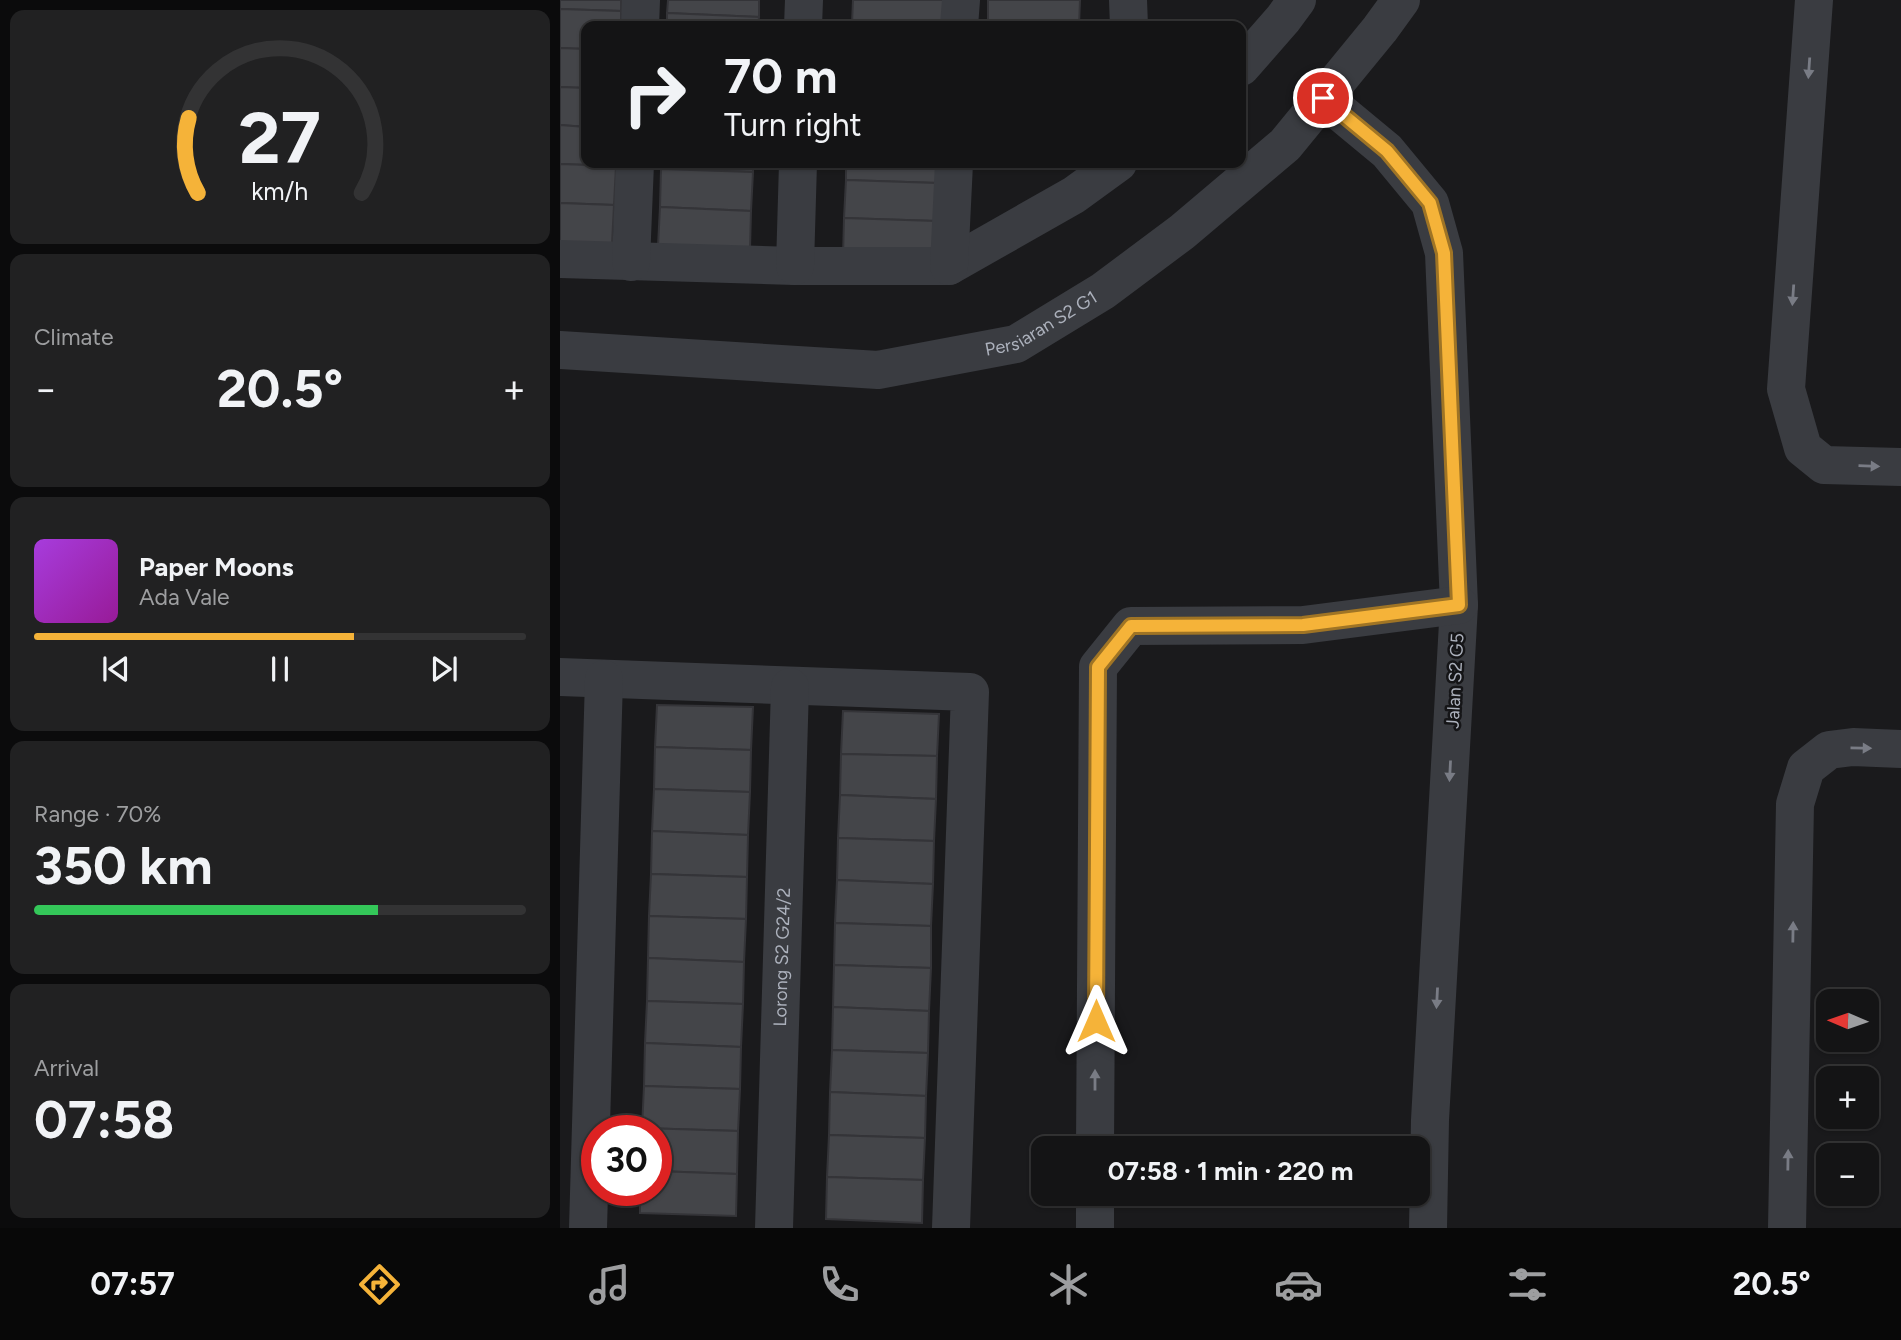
<!DOCTYPE html>
<meta charset="utf-8">
<style>
body{margin:0;font-family:Figtree,sans-serif;background:#212122;color:#f1f3f6;height:100vh;display:flex;flex-direction:column;font-size:26px;white-space:nowrap}
*{box-sizing:border-box;margin:0}
p{font-size:23px;color:#9d9ea0}
.icon{flex:none;width:38px;height:38px;fill:none;stroke:currentColor;stroke-width:2;stroke-linecap:round;stroke-linejoin:round}
.map{position:relative;flex:1;overflow:hidden}
.details{display:flex;flex-direction:column;gap:10px;padding:10px;background:#0b0b0c;width:560px}
.details>*{flex:none}
.top-card{position:absolute;left:21px;top:21px;width:665px;height:147px;border-radius:14px;box-shadow:0 2px 5px #0004,0 0 0 2px #333334;background:#141415;color:#f1f3f6;overflow:hidden}
.needle{width:46px;rotate:272deg}
.fabs{position:absolute;left:1256px;top:989px;display:grid;gap:14px}
.fabs a{display:grid;place-items:center;width:63px;height:63px;border-radius:14px;background:#141415;box-shadow:0 2px 5px #0004,0 0 0 2px #333334;font-size:35px}
.speed{position:absolute;left:21px;top:1115px;display:flex;gap:14px;font-size:35px;font-weight:700;text-align:center}
.speed>*{display:grid;place-content:center;width:91px;height:91px;border-radius:50%;background:#141415;box-shadow:0 2px 5px #0004,0 0 0 2px #333334;line-height:1}
.speed .limit{border:10px solid #d22;background:#fff;color:#111}
.pin{position:absolute;display:grid;place-items:center;width:60px;height:60px;color:#fff;margin:-30px;border:4px solid #fff;border-radius:50%;box-shadow:0 2px 7px #0007}
.me{position:absolute;width:77px;margin:-38px;rotate:0deg;stroke-linejoin:round;filter:drop-shadow(0 0 5px #0008)}
.turn{display:flex;align-items:center;gap:24px;height:147px;padding:0 28px;font-size:32px}
.turn .icon{width:91px;height:91px;stroke-width:2.5}
.turn b{display:block;font-size:49px;line-height:60px}
.big{font-size:52px;font-weight:700;line-height:1.1}
.details .card{flex:1;display:flex;flex-direction:column;justify-content:center;gap:10px;min-width:0;padding:0 24px;border-radius:14px;background:#212122}
.details .dial{align-items:center;gap:0}
.dial svg{height:182px;overflow:visible;fill:none;stroke:#333334;stroke-width:7;stroke-linecap:round;text-anchor:middle}
.dial text{fill:#f1f3f6;stroke:none}
.song{display:flex;align-items:center;gap:21px}
.cover{width:84px;height:84px;border-radius:10px;background:linear-gradient(135deg,hsl(280 70% 55%),hsl(300 70% 35%))}
.played{height:7px;border-radius:4px;background:linear-gradient(90deg,#f5b339 65%,#333334 65%)}
.keys{display:flex;justify-content:space-around;direction:ltr}
.heat{display:flex;justify-content:space-between;align-items:center;font-size:38px;direction:ltr}
.charge{height:10px;border-radius:5px;background:linear-gradient(90deg,#34c759 70%,#333334 0)}
.trip{position:absolute;left:471px;top:1136px;width:399px;height:70px;border-radius:14px;background:#141415;box-shadow:0 2px 5px #0004,0 0 0 2px #333334;font-weight:700;line-height:70px;text-align:center}
.dock{display:flex;height:112px;justify-content:space-around;align-items:center;background:#080808;color:#9d9ea0}
.dock .icon{width:49px;height:49px}
.dock .selected{color:#f5b339}
.dock b{font-size:32px;color:#f1f3f6}
main{display:flex;flex:1;min-height:0}
.map>svg:first-child{display:block}
.building{fill:#444549;stroke:#343438;stroke-width:2}
.lines{fill:none;stroke-linecap:round;stroke-linejoin:round}
.minor{stroke:#3a3c41;stroke-width:38}
.oneway{fill:#797c85}
.route-casing{stroke:#9f7425;stroke-width:18}
.route{stroke:#f5b339;stroke-width:12}
.labels{text-anchor:middle;stroke-width:5;stroke-linejoin:round;paint-order:stroke}
.street-label{font-size:18px;fill:#acb1bc;stroke:#151517}
</style>
<main>
<section class="details">
<div class="card dial"><svg viewBox="0 0 100 80">
<path d="M14 69A42 42 0 1 1 86 69"/>
<path d="M14 69A42 42 0 0 1 10 36" stroke="#f5b339"/>
<text x="50" y="56" font-size="32" font-weight="700">27</text>
<text x="50" y="72" font-size="11">km/h</text>
</svg></div>
<div class="card"><p>Climate</p>
<div class="heat"><a>−</a><b class="big">20.5°</b><a>+</a></div>
</div>
<div class="card">
<div class="song"><i class="cover"></i><div><b>Paper Moons</b><p>Ada Vale</p></div></div>
<div class="played"></div>
<div class="keys"><svg class="icon" aria-label="previous" viewBox="0 0 24 24"><path d="M18 5L8 12l10 7zM5 5v14"/></svg><svg class="icon" aria-label="pause" viewBox="0 0 24 24"><path d="M8 5v14M16 5v14"/></svg><svg class="icon" aria-label="next" viewBox="0 0 24 24"><path d="M6 5l10 7-10 7zM19 5v14"/></svg></div>
</div>
<div class="card"><p>Range · 70%</p><b class="big">350 km</b><div class="charge"></div></div>
<div class="card"><p>Arrival</p><b class="big">07:58</b></div>
</section>
<div class="map">
<svg width="1341" height="1228" viewBox="0 0 1341 1228">
<rect width="100%" height="100%" fill="#1a1a1c"/>
<!-- building -->
<g class="building">
<path d="M0 0H61V11L0 9Z"/>
<path d="M108 0H199V17L107 13Z"/>
<path d="M293 0H384L383 26 292 24Z"/>
<path d="M428 0H520L519 26H428Z"/>
<path d="M0 9 61 11V26H26V49L0 48Z"/>
<path d="M107 13 199 17 198 26H107Z"/>
<path d="M0 48 26 49V88L0 87Z"/>
<path d="M0 87 26 88V127L0 125Z"/>
<path d="M0 125 26 127V163H56V166L0 164Z"/>
<path d="M101 163H193V172L101 169Z"/>
<path d="M286 163H378L377 183 286 180Z"/>
<path d="M0 164 56 166 54 205 0 203Z"/>
<path d="M101 169 193 172 191 211 100 207Z"/>
<path d="M286 180 377 183 376 221 284 218Z"/>
<path d="M0 203 54 205 52 244 0 242Z"/>
<path d="M100 207 191 211 190 249 98 246Z"/>
<path d="M284 218 376 221 375 260 283 257Z"/>
<path d="M97 705 193 707 191 750 95 747Z"/>
<path d="M283 711 379 714 377 756 281 754Z"/>
<path d="M95 747 191 750 190 792 94 789Z"/>
<path d="M281 754 377 756 376 799 280 795Z"/>
<path d="M94 789 190 792 188 835 92 831Z"/>
<path d="M280 795 376 799 374 841 278 838Z"/>
<path d="M92 831 188 835 187 877 91 874Z"/>
<path d="M278 838 374 841 373 884 277 880Z"/>
<path d="M91 874 187 877 186 919 89 916Z"/>
<path d="M277 880 373 884 371 926 275 923Z"/>
<path d="M89 916 186 919 184 962 88 958Z"/>
<path d="M275 923 371 926V968L274 965Z"/>
<path d="M88 958 184 962 183 1004 87 1001Z"/>
<path d="M274 965 371 968 369 1011 273 1007Z"/>
<path d="M87 1001 183 1004 181 1047 85 1043Z"/>
<path d="M273 1007 369 1011 368 1053 272 1050Z"/>
<path d="M85 1043 181 1047 180 1089 84 1086Z"/>
<path d="M272 1050 368 1053 366 1096 270 1092Z"/>
<path d="M84 1086 180 1089 178 1131 82 1128Z"/>
<path d="M270 1092 366 1096 365 1138 269 1135Z"/>
<path d="M82 1128 178 1131 177 1174 96 1171V1130H82Z"/>
<path d="M269 1135 365 1138 363 1180 267 1177Z"/>
<path d="M96 1171 177 1174 176 1216 80 1213V1190H96Z"/>
<path d="M267 1177 363 1180 362 1223 266 1219Z"/>
</g>
<g class="lines">
<!-- minor -->
<g class="minor">
<path d="M568 0 569 26"/>
<path d="M1254 0 1226 389 1243 448 1264 465 1341 467"/>
<path d="M80 26 81 0"/>
<path d="M243 26 244 0"/>
<path d="M399 26 401 0"/>
<path d="M681 67 723 19 737 0"/>
<path d="M763 98 827 151 870 203 884 253 899 605 870 1120 868 1228"/>
<path d="M0 259 235 266H389L514 195 558 163"/>
<path d="M71 262 75 163"/>
<path d="M235 266 238 163"/>
<path d="M389 266 394 163"/>
<path id="s1" d="M0 350 318 370 456 344 543 291 622 232 725 145 820 29 841 0"/>
<path d="M0 677 410 692 391 1228"/>
<path d="M535 1148 538 667 571 626 743 625 899 605"/>
<path d="M28 1228 44 679"/>
<path id="s2" d="M214 1228 230 687"/>
<path d="M535 1228V1194"/>
<path d="M1227 1228 1235 804 1246 768 1269 750 1293 747 1341 749"/>
</g>
</g>
<!-- one-way arrows -->
<defs><path id="oneway-solid" d="M-6-.8H1V-3.2L6.5 0L1 3.2V.8H-6Z" transform="scale(1.75)"/></defs>
<g class="oneway">
<use href="#oneway-solid" transform="translate(1249 68) rotate(94)"/>
<use href="#oneway-solid" transform="translate(1233 295) rotate(94)"/>
<use href="#oneway-solid" transform="translate(1309 466) rotate(2)"/>
<use href="#oneway-solid" transform="translate(1301 748) rotate(1)"/>
<use href="#oneway-solid" transform="translate(890 771) rotate(93)"/>
<use href="#oneway-solid" transform="translate(1233 932) rotate(-89)"/>
<use href="#oneway-solid" transform="translate(877 998) rotate(93)"/>
<use href="#oneway-solid" transform="translate(535 1080) rotate(-90)"/>
<use href="#oneway-solid" transform="translate(1228 1160) rotate(-89)"/>
</g>
<g class="lines">
<!-- route casing -->
<g class="route-casing">
<path id="route" d="M536 1021 538 667 571 626 743 625 899 605 884 253 870 203 827 151 763 98"/>
</g>
<!-- route -->
<use href="#route" class="route"/>
</g>
<g class="labels">
<!-- street labels -->
<g class="street-label">
<text dy="6" stroke="none"><textPath href="#s1" startOffset="490">Persiaran S2 G1</textPath></text>
<text transform="translate(895 681) rotate(-87)" y="6">Jalan S2 G5</text>
<text dy="6" stroke="none"><textPath href="#s2" startOffset="271">Lorong S2 G24/2</textPath></text>
</g>
</g>
</svg>
<div class="fabs">
<a><svg class="needle" viewBox="-14 -14 28 28"><path d="M0-13l5 13h-10z" fill="#e53935"/><path d="M0 13l5-13h-10z" fill="#9d9ea0"/></svg></a>
<a>+</a>
<a>−</a>
</div>
<div class="speed"><div class="limit">30</div></div>
<div class="pin" style="left:763px;top:98px;background:#d93025"><svg class="icon" aria-label="arrive" viewBox="0 0 24 24"><path d="M6 21V4h12l-3 4 3 4H6"/></svg></div>
<svg class="me" style="left:536px;top:1021px" viewBox="-20 -20 40 40"><path d="M0-17L14 15 0 8-14 15z" fill="#f5b339" stroke="#fff" stroke-width="4"/></svg>
<div class="trip">07:58 · 1 min · 220 m</div>
<div class="top-card">
<div class="turn"><svg class="icon" aria-label="right" viewBox="0 0 24 24"><path d="M7 20v-9h11M14 6l5 5-5 5"/></svg><div><b>70 m</b>Turn right</div></div>
</div>
</div>
</main>
<nav class="dock">
<b>07:57</b>
<svg class="icon selected" aria-label="directions" viewBox="0 0 24 24"><path d="M12 3l9 9-9 9-9-9zM9 14v-3h6M13 9l2 2-2 2"/></svg>
<svg class="icon" aria-label="music" viewBox="0 0 24 24"><path d="M9 18V5l10-2v13"/><circle cx="6" cy="18" r="3"/><circle cx="16" cy="16" r="3"/></svg>
<svg class="icon" aria-label="phone" viewBox="0 0 24 24"><path d="M5 4h4l2 5-3 2q2 4 5 5l2-3 5 2v4C11 20 4 13 5 4z"/></svg>
<svg class="icon" aria-label="climate" viewBox="0 0 24 24"><path d="M12 3v18M4 7l16 10M4 17L20 7"/></svg>
<svg class="icon" aria-label="car" viewBox="0 0 24 24"><path d="M5 17H2v-5l4-1 3-4h7l3 4 3 1v5h-3M9 17h6M6 11h13"/><circle cx="7" cy="17" r="2"/><circle cx="17" cy="17" r="2"/></svg>
<svg class="icon" aria-label="filters" viewBox="0 0 24 24"><path d="M4 7h16M4 17h16"/><circle cx="9" cy="7" r="2"/><circle cx="15" cy="17" r="2"/></svg>
<b>20.5°</b>
</nav>
